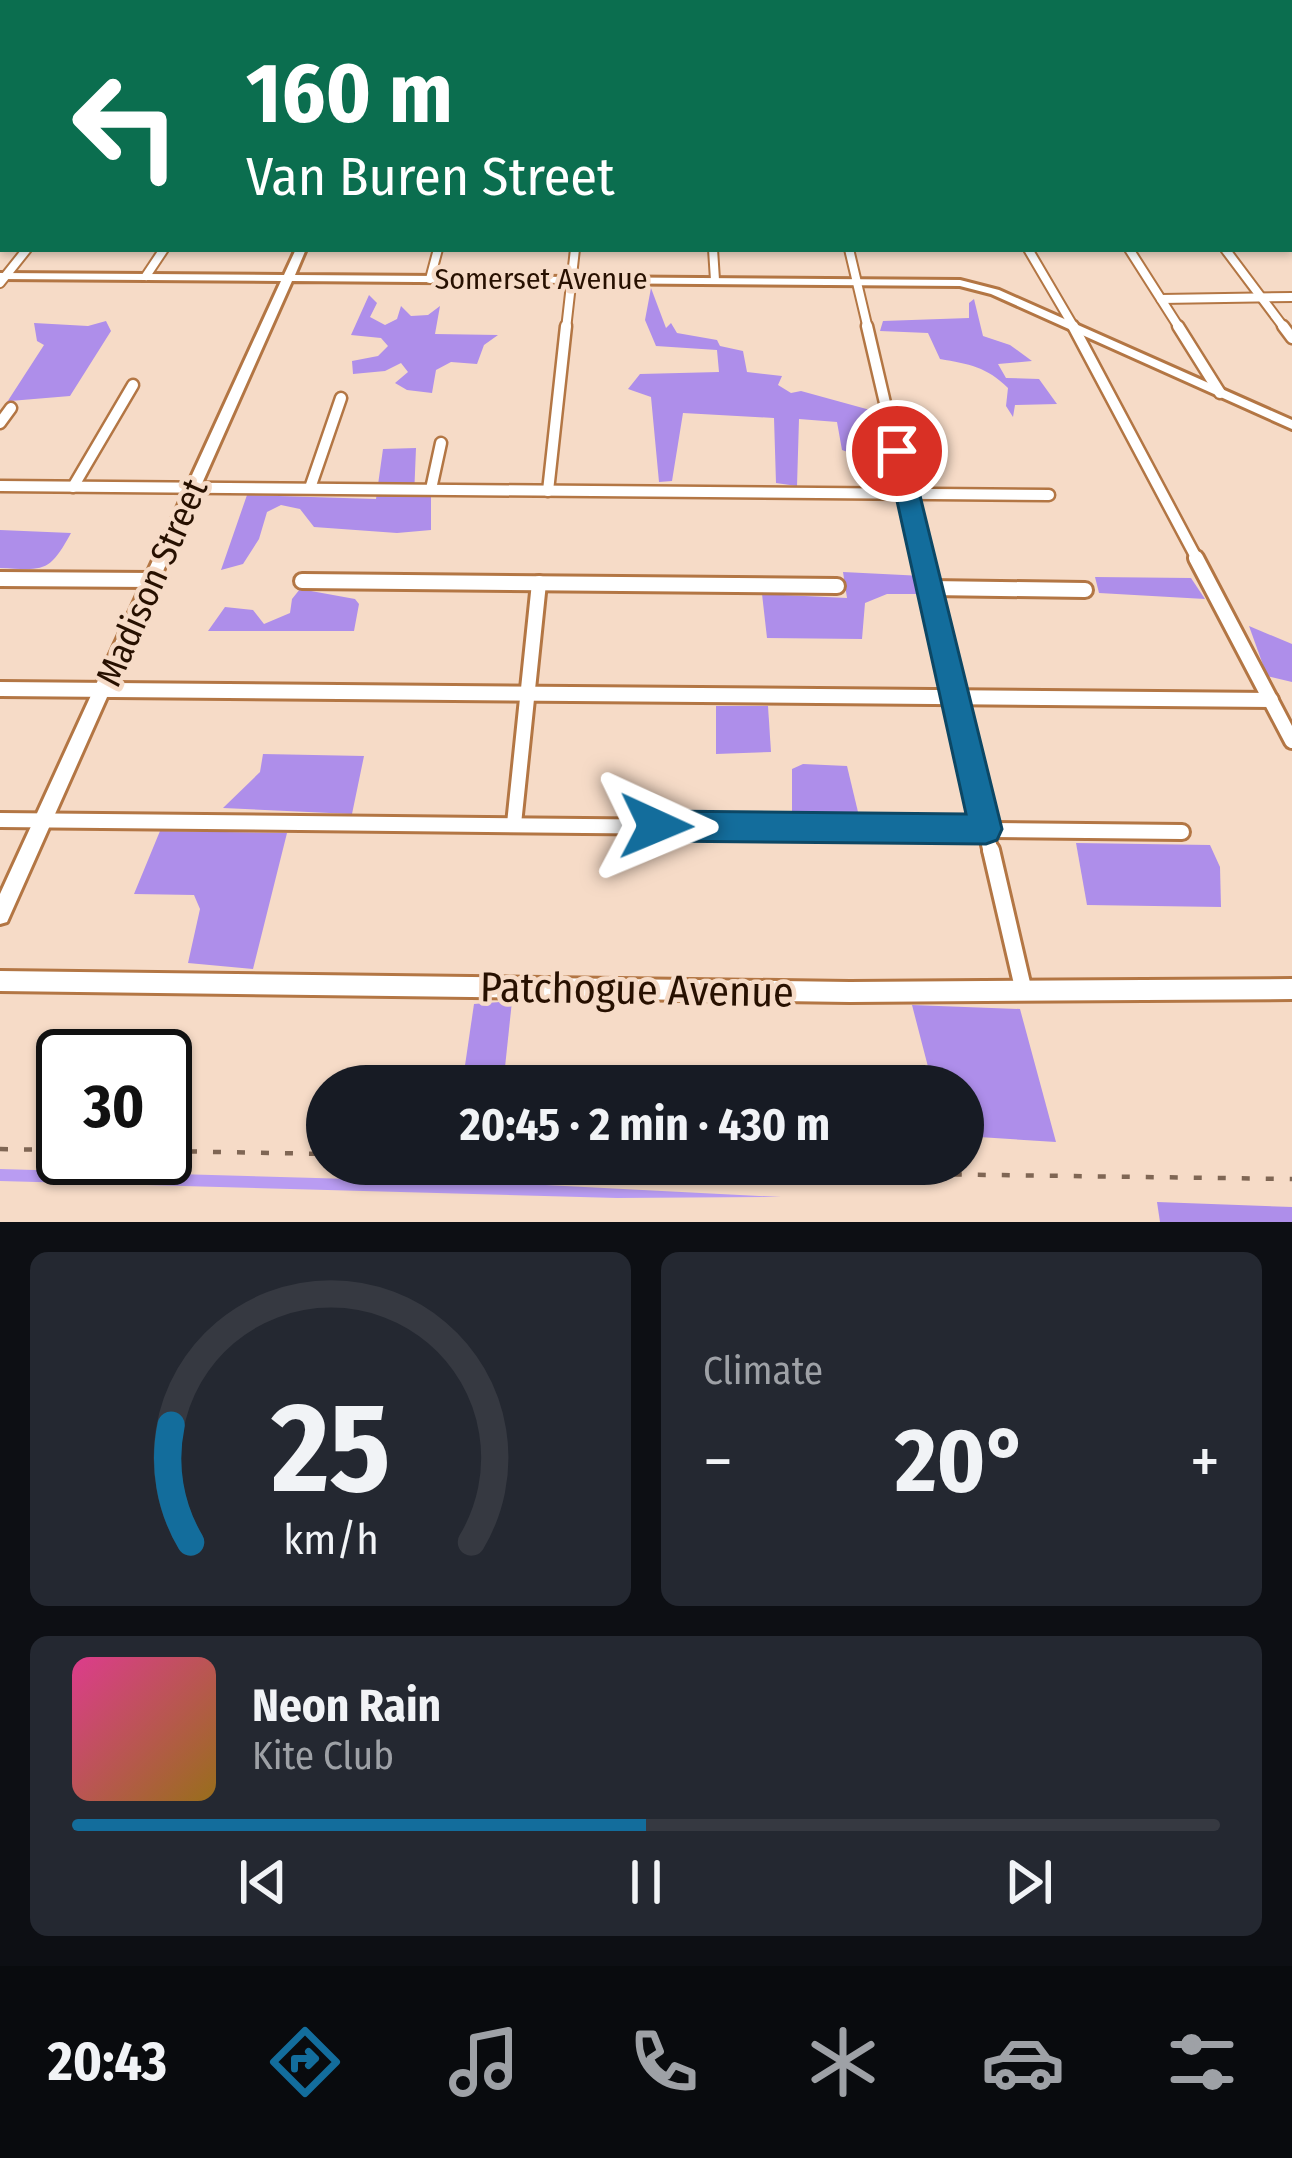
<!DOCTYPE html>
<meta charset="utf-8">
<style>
body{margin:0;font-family:"Fira Sans Condensed",sans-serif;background:#242831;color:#f1f3f6;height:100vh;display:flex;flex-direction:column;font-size:45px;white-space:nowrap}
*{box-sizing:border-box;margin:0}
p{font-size:39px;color:#9ea1a6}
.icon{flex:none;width:66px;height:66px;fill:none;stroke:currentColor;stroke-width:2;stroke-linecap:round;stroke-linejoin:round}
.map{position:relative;height:1222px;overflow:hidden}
.side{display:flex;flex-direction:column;gap:30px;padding:30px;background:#0d0f14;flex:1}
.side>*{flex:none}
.banner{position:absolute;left:0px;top:0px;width:1293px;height:252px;box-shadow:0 3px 9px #0004;background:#0b6e4f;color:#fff;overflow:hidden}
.speed{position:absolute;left:36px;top:1029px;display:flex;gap:24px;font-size:60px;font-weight:700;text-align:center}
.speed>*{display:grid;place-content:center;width:156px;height:156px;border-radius:50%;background:#171b24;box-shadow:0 3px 9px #0004;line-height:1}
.speed .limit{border:6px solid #111;border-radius:18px;background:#fff;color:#111}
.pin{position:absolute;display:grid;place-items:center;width:102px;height:102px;color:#fff;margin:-51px;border:6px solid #fff;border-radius:50%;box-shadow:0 3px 12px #0007}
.me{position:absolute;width:132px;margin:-66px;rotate:91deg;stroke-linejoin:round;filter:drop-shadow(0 0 9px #0008)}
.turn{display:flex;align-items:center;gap:42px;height:252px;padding:0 48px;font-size:54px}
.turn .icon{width:156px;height:156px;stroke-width:2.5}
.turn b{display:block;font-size:84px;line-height:102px}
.big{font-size:90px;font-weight:700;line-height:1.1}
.side .tile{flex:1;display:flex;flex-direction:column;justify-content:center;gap:18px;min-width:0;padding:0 42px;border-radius:18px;background:#242831}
.side .dial{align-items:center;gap:0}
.dial svg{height:312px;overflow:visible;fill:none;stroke:#363941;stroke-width:7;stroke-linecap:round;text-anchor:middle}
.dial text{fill:#f1f3f6;stroke:none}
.song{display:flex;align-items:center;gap:36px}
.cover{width:144px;height:144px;border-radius:18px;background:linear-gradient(135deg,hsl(330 70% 55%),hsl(40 70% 35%))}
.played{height:12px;border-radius:6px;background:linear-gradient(90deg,#136d9c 50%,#363941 50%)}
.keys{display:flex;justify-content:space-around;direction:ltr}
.heat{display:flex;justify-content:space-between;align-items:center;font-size:66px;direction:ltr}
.side .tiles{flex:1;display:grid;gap:30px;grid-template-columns:1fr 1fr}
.tile:last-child{grid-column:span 2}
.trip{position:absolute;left:306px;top:1065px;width:678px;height:120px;border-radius:60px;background:#171b24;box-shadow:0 3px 9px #0004;font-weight:700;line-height:120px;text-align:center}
.tabs{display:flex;height:192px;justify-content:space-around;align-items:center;background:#090b0e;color:#9ea1a6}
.tabs .icon{width:84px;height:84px}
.tabs .on{color:#136d9c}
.tabs b{font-size:54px;color:#f1f3f6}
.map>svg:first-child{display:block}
.green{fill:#b99cf2}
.forest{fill:#ae8eea}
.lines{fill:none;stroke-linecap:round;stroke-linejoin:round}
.minor-far4-casing{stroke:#b37644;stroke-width:9}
.minor-far3-casing{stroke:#b37644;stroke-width:12}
.minor-far2-casing{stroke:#b37644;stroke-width:15}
.minor-far1-casing{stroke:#b37644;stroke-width:20}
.minor-casing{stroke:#b37644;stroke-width:22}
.tertiary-casing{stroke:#b37644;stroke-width:6}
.minor-far4{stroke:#fff;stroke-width:6}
.minor-far3{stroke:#fff;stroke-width:8}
.minor-far2{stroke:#fff;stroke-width:10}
.minor-far1{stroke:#fff;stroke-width:14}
.minor{stroke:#fff;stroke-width:16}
.tertiary{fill:#fff;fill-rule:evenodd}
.rail{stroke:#7f6654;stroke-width:4.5;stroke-dasharray:8 16;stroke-linecap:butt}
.route{fill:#136d9c;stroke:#0c4765;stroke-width:3}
.labels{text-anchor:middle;stroke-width:9;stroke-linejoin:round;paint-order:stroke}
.far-street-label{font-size:30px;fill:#271000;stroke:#f6dbc7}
.street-label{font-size:36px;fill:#271000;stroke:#f6dbc7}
.near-street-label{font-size:42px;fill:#271000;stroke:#f6dbc7}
</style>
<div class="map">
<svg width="1292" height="1222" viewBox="0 0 1292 1222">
<rect width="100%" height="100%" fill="#f6dbc7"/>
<!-- green -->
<path class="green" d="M0 1169 526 1184 781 1197 617 1198 0 1181Z"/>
<!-- forest -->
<g class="forest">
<path d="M651 288 666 328 671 323 677 333 717 340 720 346 743 351 747 372 782 376 778 385 791 393 801 391 881 413 884 451 856 455 842 450 837 422 799 419 797 486 776 483 774 418 683 413 672 481 659 482 651 397 628 389 640 374 719 372 717 350 656 346 645 320Z"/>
<path d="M369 295 377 303 370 317 385 325 397 319 401 306 411 316 428 315 440 306 435 334 498 335 484 345 477 364 451 362 436 370 432 393 407 390 395 383 408 372 401 363 385 371 353 374 352 361 378 356 388 346 381 338 351 335Z"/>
<path d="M974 299 983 336 1010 345 1032 361 998 364 1006 378 1039 379 1057 404 1015 405 1013 417 1006 406 1008 388C987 367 969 364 940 359L928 333 880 331 883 321 969 318V303Z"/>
<path d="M106 321 111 331 70 396 10 401 0 413 44 345 37 341 34 323 88 326Z"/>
<path d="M416 448 414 497H431V530L397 533 314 527 300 509 281 505 267 512 259 539 243 564 221 570 247 495 376 499 383 449Z"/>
<path d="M0 530 71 533C49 573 45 570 0 568Z"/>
<path d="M843 572 923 576 920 594H887L865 603 862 639 767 638 762 594 847 598Z"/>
<path d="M1095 577 1191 578 1205 599 1099 593Z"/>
<path d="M300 589 355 599 359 604 354 631H208L225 607 253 610 264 624 290 613 292 599Z"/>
<path d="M1249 626 1292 644V682L1267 676Z"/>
<path d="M716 706H768L771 752 716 754Z"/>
<path d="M263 754 364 756 352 814 223 808 260 772Z"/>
<path d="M803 764 847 766 858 812 792 815V769Z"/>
<path d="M160 831 287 833 253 969 188 963 200 909 194 895 134 894Z"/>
<path d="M1076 843 1210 845 1220 867 1221 907 1087 905Z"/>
<path d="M512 1001 503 1086H462L474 1004Z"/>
<path d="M912 1005 1020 1009 1056 1142 963 1136V1086H933Z"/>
<path d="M1157 1202 1292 1207V1222H1160Z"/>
</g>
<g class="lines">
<!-- minor-far4 casing -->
<g class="minor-far4-casing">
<path id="minor-far4" d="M1191 0 1195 3"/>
</g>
<!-- minor-far3 casing -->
<g class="minor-far3-casing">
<g id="minor-far3">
<path d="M713 249 715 280"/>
<path d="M849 249 868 329"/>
<path d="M1028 249 1075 329"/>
<path d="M1129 249 1180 329"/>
<path d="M1225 249 1285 329"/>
<path d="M146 276 164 249"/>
<path d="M430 279 438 249"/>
<path d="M0 283 27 249"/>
<path d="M1161 299 1292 297"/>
<path d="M566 329 575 249"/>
</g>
</g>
<!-- minor-far2 casing -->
<g class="minor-far2-casing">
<g id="minor-far2">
<path d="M867 326 922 561"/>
<path d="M1073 326 1198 561"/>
<path d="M1178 326 1220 393"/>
<path d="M1283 326 1292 338"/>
<path d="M0 423 11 408"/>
<path d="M0 486 1049 495"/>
<path d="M73 487 133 385"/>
<path d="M310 488 341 398"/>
<path d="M431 489 441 443"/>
<path d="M548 491 566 326"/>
</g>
</g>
<!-- minor-far1 casing -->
<g class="minor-far1-casing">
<g id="minor-far1">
<path d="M922 558 991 853"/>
<path d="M1196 558 1292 741"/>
<path d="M0 579 152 580"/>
<path d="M302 581 837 586"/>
<path d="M930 588 1085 590"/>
<path d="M0 689 1271 700"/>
<path d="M0 820 1182 832"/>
<path d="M514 824 539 583"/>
</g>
</g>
<!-- minor casing -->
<g class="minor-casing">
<path id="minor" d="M991 850 1024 992"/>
</g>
<!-- tertiary casing -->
<g class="tertiary-casing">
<g id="tertiary">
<path d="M410 0H418L417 3H409Z"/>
<path d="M296 249H306L295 275 960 280 999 290 1292 420V429L991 294 960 286 292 281 7 922 0 924V894L281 281 0 279V273L284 275Z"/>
<path d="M0 971 850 982 1292 979V999L850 1002 0 991Z"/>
</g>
</g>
<!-- minor-far4 -->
<use href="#minor-far4" class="minor-far4"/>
<!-- minor-far3 -->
<use href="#minor-far3" class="minor-far3"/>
<!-- minor-far2 -->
<use href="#minor-far2" class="minor-far2"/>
<!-- minor-far1 -->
<use href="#minor-far1" class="minor-far1"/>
<!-- minor -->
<use href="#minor" class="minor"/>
<!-- tertiary -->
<use href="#tertiary" class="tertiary"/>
<!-- rail -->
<g class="rail">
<path d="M0 1149 63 1150"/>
<path d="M165 1151 327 1154"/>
<path d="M570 1164 694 1171 1292 1179"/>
</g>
</g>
<!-- route -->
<path class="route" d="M897 443 909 451 1002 829 997 840 986 844 656 841 644 836 639 826 644 815 656 811 966 814 886 451Z"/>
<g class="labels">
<!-- far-street labels -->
<g class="far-street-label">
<text x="541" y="289">Somerset Avenue</text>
</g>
<!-- street labels -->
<g class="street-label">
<text transform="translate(151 582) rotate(-66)" y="13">Madison Street</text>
</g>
<!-- near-street labels -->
<g class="near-street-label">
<text transform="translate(637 989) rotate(1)" y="15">Patchogue Avenue</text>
</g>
</g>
</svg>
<div class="speed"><div class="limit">30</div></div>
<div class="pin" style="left:897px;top:451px;background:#d93025"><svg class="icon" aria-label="arrive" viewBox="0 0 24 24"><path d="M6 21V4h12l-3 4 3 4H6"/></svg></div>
<svg class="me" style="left:656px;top:826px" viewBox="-20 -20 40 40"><path d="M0-17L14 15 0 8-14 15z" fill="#136d9c" stroke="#fff" stroke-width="4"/></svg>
<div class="trip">20:45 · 2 min · 430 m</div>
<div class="banner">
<div class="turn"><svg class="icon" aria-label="left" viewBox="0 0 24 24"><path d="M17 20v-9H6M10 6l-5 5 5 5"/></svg><div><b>160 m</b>Van Buren Street</div></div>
</div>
</div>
<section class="side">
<div class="tiles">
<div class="tile dial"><svg viewBox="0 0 100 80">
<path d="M14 69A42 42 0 1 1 86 69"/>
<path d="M14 69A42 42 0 0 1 9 39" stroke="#136d9c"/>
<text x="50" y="56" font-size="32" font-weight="700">25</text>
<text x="50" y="72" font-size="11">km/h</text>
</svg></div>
<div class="tile"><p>Climate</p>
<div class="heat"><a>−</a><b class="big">20°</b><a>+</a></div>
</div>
<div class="tile">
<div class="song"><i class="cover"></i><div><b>Neon Rain</b><p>Kite Club</p></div></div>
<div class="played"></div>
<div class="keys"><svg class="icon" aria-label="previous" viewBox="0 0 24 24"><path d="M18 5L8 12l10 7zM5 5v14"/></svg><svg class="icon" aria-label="pause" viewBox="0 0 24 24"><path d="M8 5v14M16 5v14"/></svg><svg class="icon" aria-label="next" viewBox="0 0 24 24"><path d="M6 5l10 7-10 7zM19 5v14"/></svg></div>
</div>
</div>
</section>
<nav class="tabs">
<b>20:43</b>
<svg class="icon on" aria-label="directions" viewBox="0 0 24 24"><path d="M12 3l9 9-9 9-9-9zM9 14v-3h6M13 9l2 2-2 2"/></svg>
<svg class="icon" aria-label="music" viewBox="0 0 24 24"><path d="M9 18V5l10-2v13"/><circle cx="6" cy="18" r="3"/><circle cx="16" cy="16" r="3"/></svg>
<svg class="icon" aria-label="phone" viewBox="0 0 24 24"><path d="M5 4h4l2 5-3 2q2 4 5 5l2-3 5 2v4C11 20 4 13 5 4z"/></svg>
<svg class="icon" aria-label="climate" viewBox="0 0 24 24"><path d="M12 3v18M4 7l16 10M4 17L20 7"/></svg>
<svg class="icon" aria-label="car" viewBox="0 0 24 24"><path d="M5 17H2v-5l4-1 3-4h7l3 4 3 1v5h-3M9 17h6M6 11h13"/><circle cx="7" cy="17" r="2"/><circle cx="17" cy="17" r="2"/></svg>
<svg class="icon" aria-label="filters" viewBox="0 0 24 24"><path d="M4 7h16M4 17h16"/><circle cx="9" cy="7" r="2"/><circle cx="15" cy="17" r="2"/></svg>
</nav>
